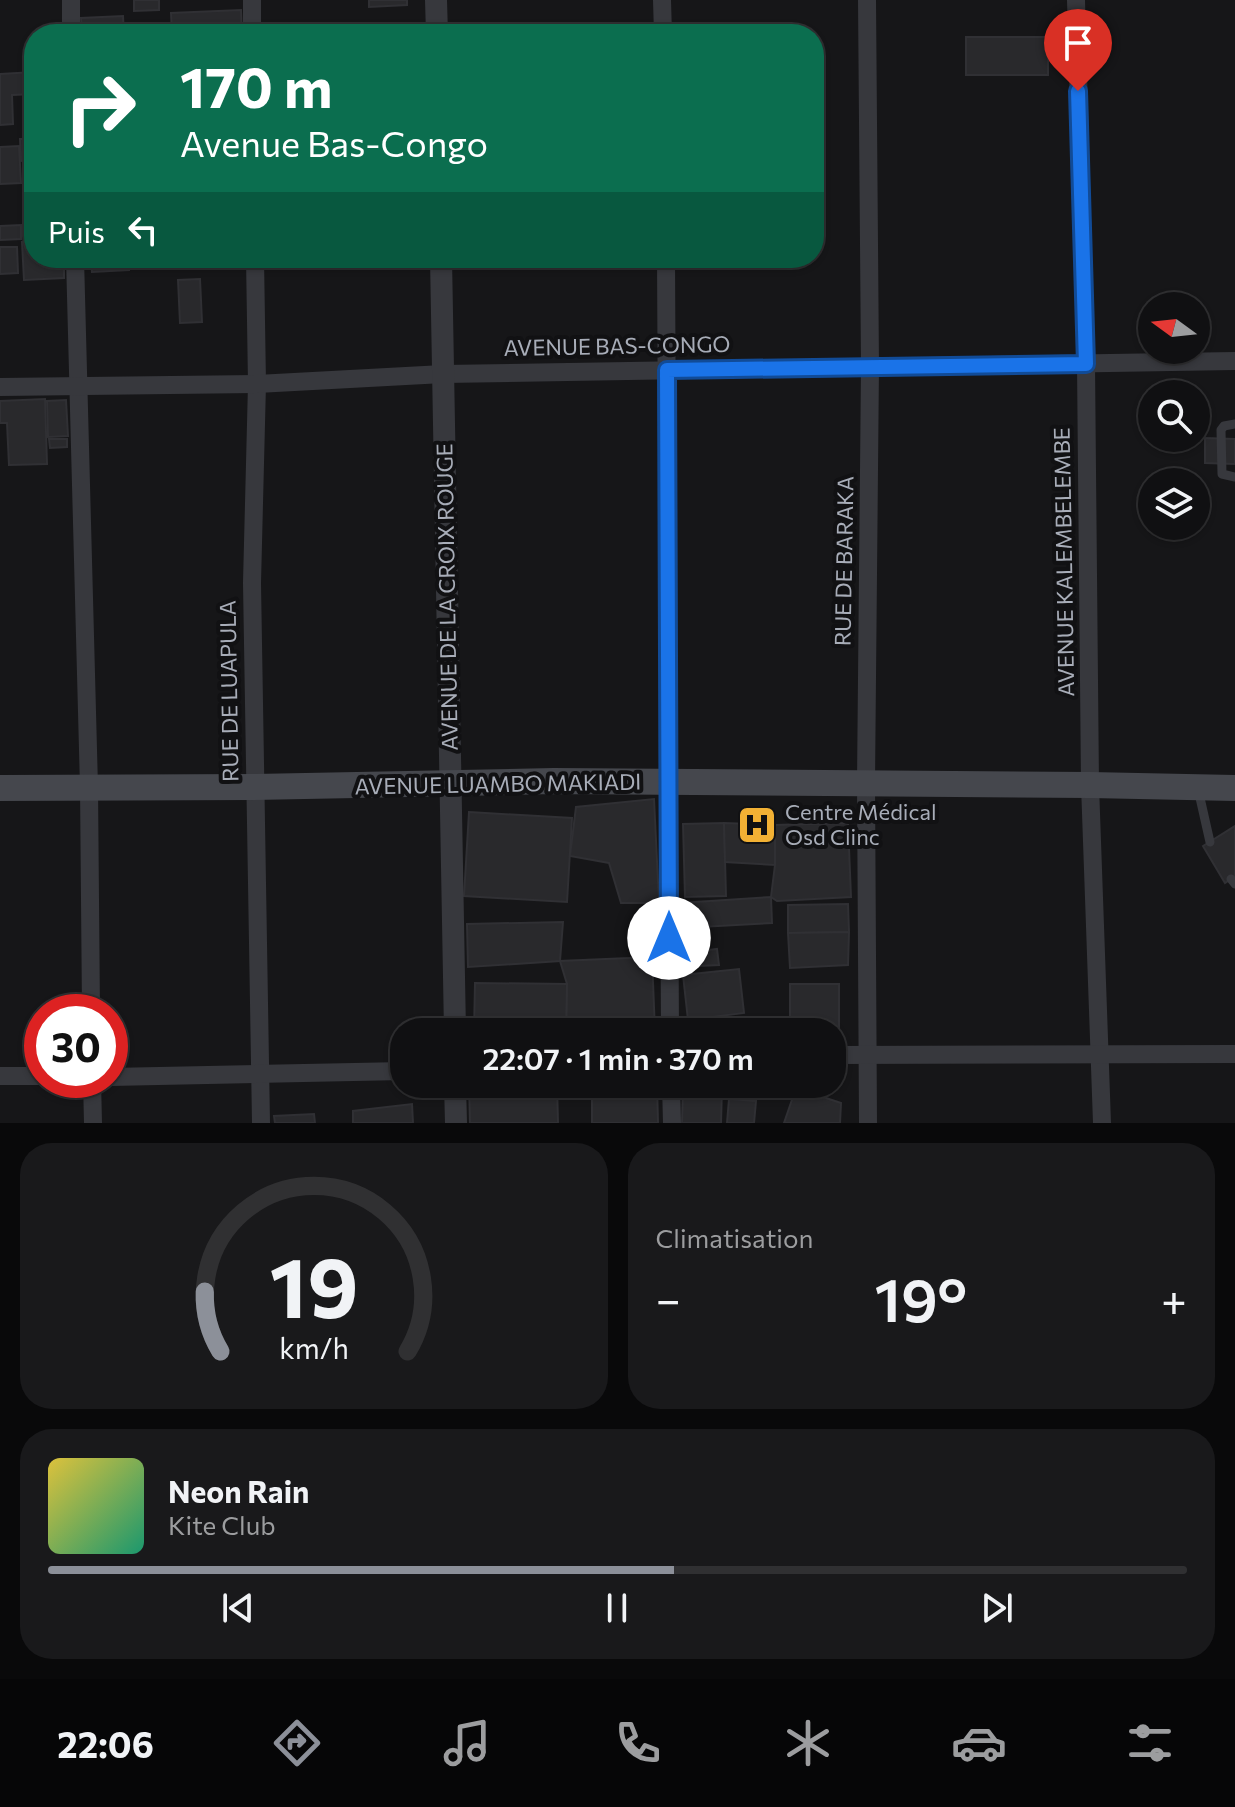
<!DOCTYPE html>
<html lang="fr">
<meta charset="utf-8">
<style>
body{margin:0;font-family:Commissioner,sans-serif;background:#19191b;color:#f1f3f6;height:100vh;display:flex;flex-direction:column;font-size:30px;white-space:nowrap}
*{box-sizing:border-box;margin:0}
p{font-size:26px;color:#9c9d9f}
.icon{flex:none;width:44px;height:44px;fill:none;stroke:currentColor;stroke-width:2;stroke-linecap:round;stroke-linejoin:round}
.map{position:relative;height:1123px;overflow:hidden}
.sheet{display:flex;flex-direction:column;gap:20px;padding:20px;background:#09090a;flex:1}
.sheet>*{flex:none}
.guide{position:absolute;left:24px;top:24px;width:800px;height:244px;border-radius:32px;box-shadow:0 2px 6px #0004,0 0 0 2px #303032;background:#0b6e4f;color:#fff;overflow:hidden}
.needle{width:52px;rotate:285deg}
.tools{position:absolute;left:1138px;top:292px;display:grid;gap:16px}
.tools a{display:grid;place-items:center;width:72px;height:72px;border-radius:50%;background:#101012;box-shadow:0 2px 6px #0004,0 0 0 2px #303032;font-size:40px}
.speed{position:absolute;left:24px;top:994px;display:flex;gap:16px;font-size:40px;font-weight:700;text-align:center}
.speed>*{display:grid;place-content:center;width:104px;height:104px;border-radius:50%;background:#101012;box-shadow:0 2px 6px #0004,0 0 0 2px #303032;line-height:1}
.speed .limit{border:12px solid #d22;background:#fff;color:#111}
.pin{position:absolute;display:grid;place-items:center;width:68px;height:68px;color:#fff;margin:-82px -34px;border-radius:50% 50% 50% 0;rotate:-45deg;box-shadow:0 0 8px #0007}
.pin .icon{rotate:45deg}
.me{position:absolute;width:88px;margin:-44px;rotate:0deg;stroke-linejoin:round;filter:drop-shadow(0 0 6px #0008)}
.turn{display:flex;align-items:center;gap:28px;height:168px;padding:0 24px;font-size:36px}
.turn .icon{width:104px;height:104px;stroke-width:2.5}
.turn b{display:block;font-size:56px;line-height:68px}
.then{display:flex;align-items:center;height:76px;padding:0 24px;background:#0003;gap:16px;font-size:30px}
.big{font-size:60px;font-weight:600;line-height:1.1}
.sheet .widget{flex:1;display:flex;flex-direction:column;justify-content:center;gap:12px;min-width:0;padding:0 28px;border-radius:32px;background:#19191b}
.sheet .dial{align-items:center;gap:0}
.dial svg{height:208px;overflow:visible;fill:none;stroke:#303032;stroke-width:7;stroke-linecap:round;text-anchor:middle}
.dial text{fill:#f1f3f6;stroke:none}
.song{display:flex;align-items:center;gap:24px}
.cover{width:96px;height:96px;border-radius:12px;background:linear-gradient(135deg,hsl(50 70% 55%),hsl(160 70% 35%))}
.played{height:8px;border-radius:4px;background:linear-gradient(90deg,#8c9099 55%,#303032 55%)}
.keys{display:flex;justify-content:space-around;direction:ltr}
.heat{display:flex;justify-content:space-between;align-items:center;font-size:44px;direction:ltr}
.sheet .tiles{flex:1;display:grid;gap:20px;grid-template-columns:1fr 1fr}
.widget:last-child{grid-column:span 2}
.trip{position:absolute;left:390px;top:1018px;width:456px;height:80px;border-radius:32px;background:#101012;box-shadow:0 2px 6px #0004,0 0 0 2px #303032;font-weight:600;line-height:80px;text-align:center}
.dock{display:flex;height:128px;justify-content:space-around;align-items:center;background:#060607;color:#9c9d9f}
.dock .icon{width:56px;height:56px}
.dock .selected{color:#8c9099}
.dock b{font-size:36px;color:#f1f3f6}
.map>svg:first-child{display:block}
.building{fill:#29292c;stroke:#303034;stroke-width:2}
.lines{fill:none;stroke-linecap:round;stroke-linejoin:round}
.service{stroke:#37383d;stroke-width:9}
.minor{stroke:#37383d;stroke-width:18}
.tertiary{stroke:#37383d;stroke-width:22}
.secondary{stroke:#45474d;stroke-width:26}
.route-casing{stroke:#114b97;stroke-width:20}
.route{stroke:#1a73e8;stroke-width:14}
.labels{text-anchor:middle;stroke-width:8;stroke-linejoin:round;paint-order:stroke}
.street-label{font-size:22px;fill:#a8adb8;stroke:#111113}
.poi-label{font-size:22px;fill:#a8adb8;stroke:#111113;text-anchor:start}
</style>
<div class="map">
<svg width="1235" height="1123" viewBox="0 0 1235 1123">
<rect width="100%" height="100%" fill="#161618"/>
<!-- building -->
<g class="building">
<path d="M134 0H159V10L134 11Z"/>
<path d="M369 0H407V5L369 7Z"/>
<path d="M241 10 242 34H172L171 13Z"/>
<path d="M123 16 124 34H82L81 18Z"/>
<rect x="966" y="37" width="82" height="38"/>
<path d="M34 72V94L12 95 13 124 0 125V74Z"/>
<path d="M20 139H34V160L21 161Z"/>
<path d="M19 146 21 183 0 184V147Z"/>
<path d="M24 162H34V180L24 181Z"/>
<path d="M21 225V239L0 240V226Z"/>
<path d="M22 242H34V258H64V278L24 280Z"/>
<path d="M0 247H17L18 273 0 274Z"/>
<path d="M91 258H129V270L92 272Z"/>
<path d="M200 279 202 322 180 323 178 280Z"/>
<path d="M45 399 47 464 9 465 7 423H0V401Z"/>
<path d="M66 400 68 436 48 437 47 401Z"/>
<path d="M1205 438 1235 439V464L1205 463Z"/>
<path d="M49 439H67V447L50 448Z"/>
<path d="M654 799 659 903H621L609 863 570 856 576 807Z"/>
<path d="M469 812 572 818 567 902 464 896Z"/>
<path d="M724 823 726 896 685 897 683 824Z"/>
<path d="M724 823 775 825V865L725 862Z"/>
<path d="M848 823 851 897 777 901 771 897 775 865V825Z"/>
<path d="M1235 826V876L1225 883 1203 846Z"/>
<path d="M771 897 772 923 682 928 680 903Z"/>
<path d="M848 904 849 932 788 933V905Z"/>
<path d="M563 922 560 961 468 967 467 924Z"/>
<path d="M849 932 848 965 790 968 788 933Z"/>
<path d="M717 949 719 965 677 967 680 954Z"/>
<path d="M652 957 655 1032H566L567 984 560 961Z"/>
<path d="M739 969 744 1013 688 1020 683 975Z"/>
<path d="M475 983 567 984 566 1032H474Z"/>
<path d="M790 984H839V1038H832V1032H790Z"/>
<path d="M469 1084H557L558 1123H470Z"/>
<path d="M592 1084H657L658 1123H592Z"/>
<path d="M683 1086 722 1087 721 1123H682Z"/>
<path d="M796 1088 841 1103 840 1123H784Z"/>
<path d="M729 1099 756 1101 754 1123H727Z"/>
<path d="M412 1104 413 1123H353V1111Z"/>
<path d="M314 1114 315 1123H275L274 1116Z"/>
</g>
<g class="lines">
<!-- service -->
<g class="service">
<path d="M1235 424 1224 426 1221 430 1222 474 1235 477"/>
<path d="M1198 789 1210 842"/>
<path d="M1231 879 1235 884"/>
</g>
<!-- minor -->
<g class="minor">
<path d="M71 0V34"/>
<path d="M252 0V34"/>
<path d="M662 0 663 34"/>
<path d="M867 0 870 366 866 783 868 1123"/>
<path d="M1076 0 1086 364 1090 785 1102 1123"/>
<path d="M75 258 89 787 91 1012"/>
<path d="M255 258 257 384 252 583 261 1123"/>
<path d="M666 258 670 1032"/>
<path d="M0 387 257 384 443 374 1235 361"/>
<path d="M832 1055 1235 1054"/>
<path d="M0 1076H42"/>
<path d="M110 1077 404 1071"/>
<path d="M92 1080 93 1123"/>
<path d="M671 1084 672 1123"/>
</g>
<!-- tertiary -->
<g class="tertiary">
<path d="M436 0 437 34"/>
<path d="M441 258 455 1032"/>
<path d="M455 1084 456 1123"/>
</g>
<!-- secondary -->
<path class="secondary" d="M0 788 254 787 554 781 1090 785 1235 788"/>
</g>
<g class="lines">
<!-- route casing -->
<g class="route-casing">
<path id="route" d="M669 938 667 370 1086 364 1078 91"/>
</g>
<!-- route -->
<use href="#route" class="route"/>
</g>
<!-- icons -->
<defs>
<g id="hospital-square" transform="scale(2)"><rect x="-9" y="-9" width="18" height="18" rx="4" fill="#f2b134" stroke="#111113"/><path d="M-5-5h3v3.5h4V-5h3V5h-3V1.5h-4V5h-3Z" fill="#111"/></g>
</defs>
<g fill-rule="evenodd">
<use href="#hospital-square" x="757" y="825"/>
</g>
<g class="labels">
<!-- street labels -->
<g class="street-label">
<text transform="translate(617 346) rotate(-1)" y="8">AVENUE BAS-CONGO</text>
<text transform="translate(844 561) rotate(-89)" y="8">RUE DE BARAKA</text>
<text transform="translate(1064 562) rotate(-91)" y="8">AVENUE KALEMBELEMBE</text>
<text transform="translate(447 597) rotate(-91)" y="8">AVENUE DE LA CROIX ROUGE</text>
<text transform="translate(229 691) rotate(-91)" y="8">RUE DE LUAPULA</text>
<text transform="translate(498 784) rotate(-1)" y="8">AVENUE LUAMBO MAKIADI</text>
</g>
<!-- poi labels -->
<g class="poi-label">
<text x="785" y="820">Centre Médical<tspan x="785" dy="25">Osd Clinc</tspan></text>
</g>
</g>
</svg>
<div class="tools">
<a><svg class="needle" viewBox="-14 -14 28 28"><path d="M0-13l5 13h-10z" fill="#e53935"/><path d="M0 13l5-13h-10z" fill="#9c9d9f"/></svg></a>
<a><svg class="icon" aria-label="search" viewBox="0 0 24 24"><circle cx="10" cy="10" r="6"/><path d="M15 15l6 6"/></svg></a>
<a><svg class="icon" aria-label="layers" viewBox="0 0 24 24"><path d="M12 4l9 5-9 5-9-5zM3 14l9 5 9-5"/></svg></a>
</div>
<div class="speed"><div class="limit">30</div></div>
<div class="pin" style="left:1078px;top:91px;background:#d93025"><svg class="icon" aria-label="arrive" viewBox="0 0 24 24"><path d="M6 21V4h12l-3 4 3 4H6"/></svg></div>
<svg class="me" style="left:669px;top:938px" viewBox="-20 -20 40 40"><circle r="19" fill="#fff"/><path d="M0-13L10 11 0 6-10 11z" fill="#1a73e8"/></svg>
<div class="trip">22:07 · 1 min · 370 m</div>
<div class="guide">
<div class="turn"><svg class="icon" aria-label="right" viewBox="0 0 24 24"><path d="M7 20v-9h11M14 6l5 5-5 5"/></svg><div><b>170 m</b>Avenue Bas-Congo</div></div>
<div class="then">Puis<svg class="icon" aria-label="left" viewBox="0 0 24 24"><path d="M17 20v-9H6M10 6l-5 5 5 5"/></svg></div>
</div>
</div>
<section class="sheet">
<div class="tiles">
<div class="widget dial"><svg viewBox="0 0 100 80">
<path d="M14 69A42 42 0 1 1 86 69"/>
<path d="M14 69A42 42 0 0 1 8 46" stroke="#8c9099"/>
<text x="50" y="56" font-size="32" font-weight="700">19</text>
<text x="50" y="72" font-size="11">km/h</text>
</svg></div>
<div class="widget"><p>Climatisation</p>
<div class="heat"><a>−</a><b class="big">19°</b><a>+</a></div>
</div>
<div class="widget">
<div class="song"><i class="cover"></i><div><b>Neon Rain</b><p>Kite Club</p></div></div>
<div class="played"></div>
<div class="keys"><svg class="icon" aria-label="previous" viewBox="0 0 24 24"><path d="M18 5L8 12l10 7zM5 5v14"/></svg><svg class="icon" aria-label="pause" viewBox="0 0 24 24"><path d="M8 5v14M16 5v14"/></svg><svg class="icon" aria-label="next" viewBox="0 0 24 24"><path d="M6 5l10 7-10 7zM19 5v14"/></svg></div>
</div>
</div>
</section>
<nav class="dock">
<b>22:06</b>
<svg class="icon selected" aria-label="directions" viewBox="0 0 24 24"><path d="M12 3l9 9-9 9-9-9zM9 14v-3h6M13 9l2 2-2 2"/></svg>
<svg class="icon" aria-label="music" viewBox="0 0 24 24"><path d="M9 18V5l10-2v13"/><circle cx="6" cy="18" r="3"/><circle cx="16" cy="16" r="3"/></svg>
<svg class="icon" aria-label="phone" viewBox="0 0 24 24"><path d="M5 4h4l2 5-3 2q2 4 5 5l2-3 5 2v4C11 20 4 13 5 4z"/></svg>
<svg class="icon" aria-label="climate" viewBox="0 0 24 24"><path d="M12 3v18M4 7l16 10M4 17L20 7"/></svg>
<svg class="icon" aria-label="car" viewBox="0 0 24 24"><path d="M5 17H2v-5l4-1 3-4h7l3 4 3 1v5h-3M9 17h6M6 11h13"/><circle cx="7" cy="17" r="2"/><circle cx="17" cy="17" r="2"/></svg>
<svg class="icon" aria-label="filters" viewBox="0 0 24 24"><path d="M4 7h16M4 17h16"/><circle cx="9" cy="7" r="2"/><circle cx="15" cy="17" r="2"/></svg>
</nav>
